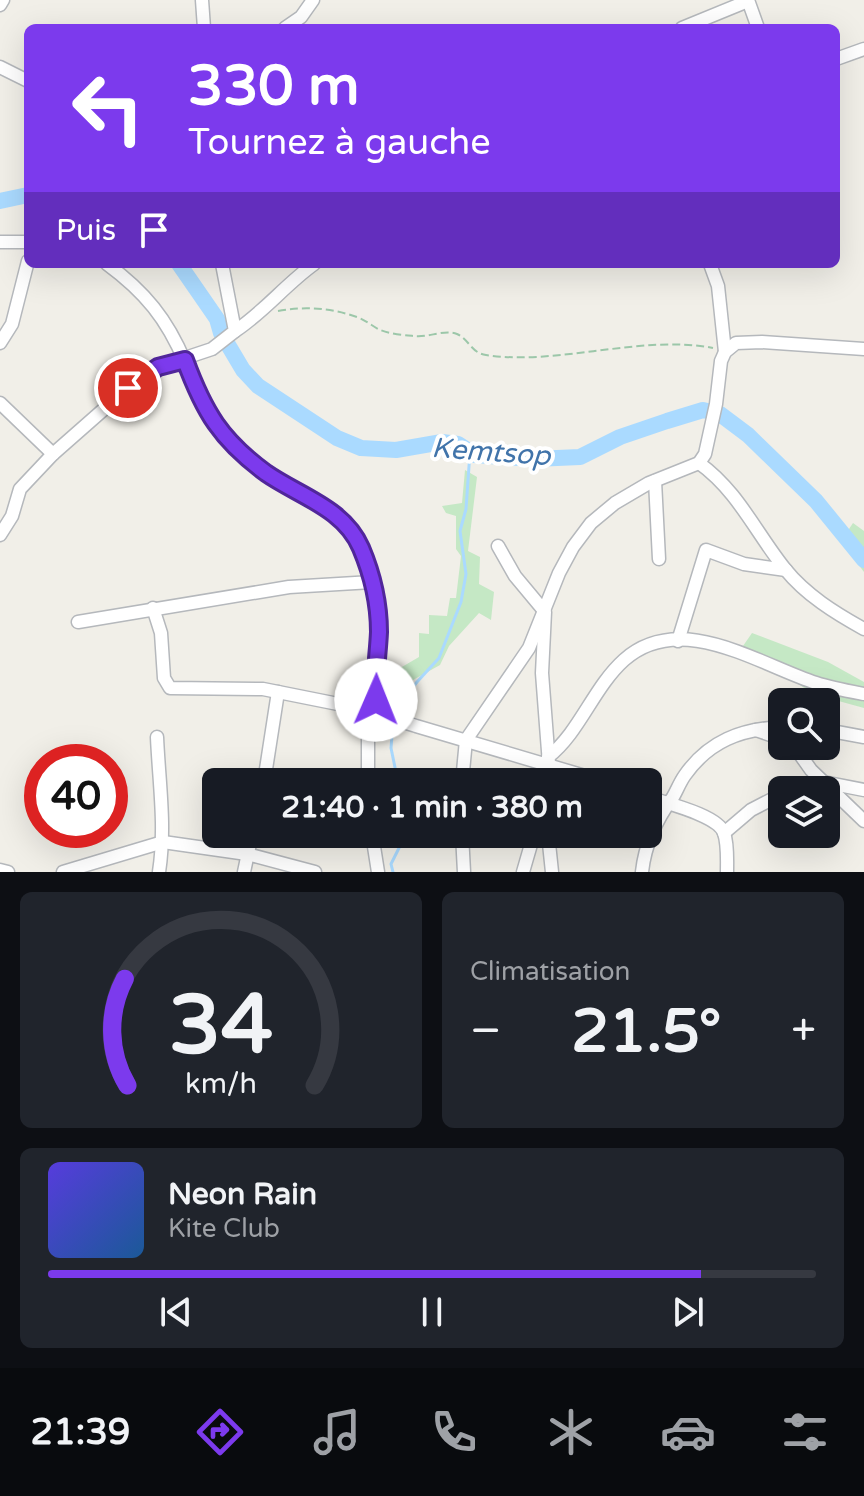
<!DOCTYPE html>
<html lang="fr">
<meta charset="utf-8">
<style>
body{margin:0;font-family:"Varela Round",sans-serif;background:#20242c;color:#f1f3f6;height:100vh;display:flex;flex-direction:column;font-size:30px;white-space:nowrap}
*{box-sizing:border-box;margin:0}
p{font-size:26px;color:#9ea1a6}
.icon{flex:none;width:44px;height:44px;fill:none;stroke:currentColor;stroke-width:2;stroke-linecap:round;stroke-linejoin:round}
.map{position:relative;height:872px;overflow:hidden}
.panel{display:flex;flex-direction:column;gap:20px;padding:20px;background:#0d0f14;flex:1}
.panel>*{flex:none}
.guide{position:absolute;left:24px;top:24px;width:816px;height:244px;border-radius:12px;box-shadow:0 8px 32px #0002;background:#7c3aed;color:#fff;overflow:hidden}
.fabs{position:absolute;left:768px;top:688px;display:grid;gap:16px}
.fabs a{display:grid;place-items:center;width:72px;height:72px;border-radius:12px;background:#171b24;box-shadow:0 8px 32px #0002;font-size:40px}
.speed{position:absolute;left:24px;top:744px;display:flex;gap:16px;font-size:40px;font-weight:700;text-align:center}
.speed>*{display:grid;place-content:center;width:104px;height:104px;border-radius:50%;background:#171b24;box-shadow:0 8px 32px #0002;line-height:1}
.speed .limit{border:12px solid #d22;background:#fff;color:#111}
.pin{position:absolute;display:grid;place-items:center;width:68px;height:68px;color:#fff;margin:-34px;border:4px solid #fff;border-radius:50%;box-shadow:0 2px 8px #0007}
.me{position:absolute;width:88px;margin:-44px;rotate:1deg;stroke-linejoin:round;filter:drop-shadow(0 0 6px #0008)}
.turn{display:flex;align-items:center;gap:28px;height:168px;padding:0 32px;font-size:36px}
.turn .icon{width:104px;height:104px;stroke-width:2.5}
.turn b{display:block;font-size:56px;line-height:68px}
.then{display:flex;align-items:center;height:76px;padding:0 32px;background:#0003;gap:16px;font-size:30px}
.big{font-size:60px;font-weight:700;line-height:1.1}
.panel .card{flex:1;display:flex;flex-direction:column;justify-content:center;gap:12px;min-width:0;padding:0 28px;border-radius:12px;background:#20242c}
.panel .dial{align-items:center;gap:0}
.dial svg{height:208px;overflow:visible;fill:none;stroke:#363941;stroke-width:7;stroke-linecap:round;text-anchor:middle}
.dial text{fill:#f1f3f6;stroke:none}
.song{display:flex;align-items:center;gap:24px}
.cover{width:96px;height:96px;border-radius:12px;background:linear-gradient(135deg,hsl(250 70% 55%),hsl(210 70% 35%))}
.played{height:8px;border-radius:4px;background:linear-gradient(90deg,#7c3aed 85%,#363941 85%)}
.keys{display:flex;justify-content:space-around;direction:ltr}
.heat{display:flex;justify-content:space-between;align-items:center;font-size:44px;direction:ltr}
.panel .tiles{flex:1;display:grid;gap:20px;grid-template-columns:1fr 1fr}
.card:last-child{grid-column:span 2}
.trip{position:absolute;left:202px;top:768px;width:460px;height:80px;border-radius:12px;background:#171b24;box-shadow:0 8px 32px #0002;font-weight:700;line-height:80px;text-align:center}
.tabs{display:flex;height:128px;justify-content:space-around;align-items:center;background:#090b0e;color:#9ea1a6}
.tabs .icon{width:56px;height:56px}
.tabs .selected{color:#7c3aed}
.tabs b{font-size:36px;color:#f1f3f6}
.map>svg:first-child{display:block}
.green{fill:#c5e8c5}
.lines{fill:none;stroke-linecap:round;stroke-linejoin:round}
.stream{stroke:#aadaff;stroke-width:3}
.river{stroke:#aadaff;stroke-width:16}
.minor-casing{stroke:#b5b8bc;stroke-width:15}
.path{stroke:#9cc7a9;stroke-width:2;stroke-dasharray:8 4;stroke-linecap:butt}
.minor{stroke:#fff;stroke-width:12}
.route-casing{stroke:#51269a;stroke-width:20}
.route{stroke:#7c3aed;stroke-width:14}
.labels{text-anchor:middle;stroke-width:8;stroke-linejoin:round;paint-order:stroke}
.water-label{font-size:28px;font-style:italic;fill:#4174aa;stroke:#fff}
</style>
<div class="map">
<svg width="864" height="872" viewBox="0 0 864 872">
<rect width="100%" height="100%" fill="#f1efe8"/>
<!-- green -->
<g class="green">
<path d="M465 470 477 477 468 551 480 557 479 584 494 592 491 620 479 613 449 646 440 665 404 685 395 671 419 657V633L429 634V615L447 616 450 598H456L461 556 456 549V516L446 513 442 506 462 503Z"/>
<path d="M853 523 864 531V572L841 541Z"/>
<path d="M752 633 828 662 864 682V708L813 694 743 646Z"/>
</g>
<g class="lines">
<!-- stream -->
<g class="stream">
<path d="M394 715 395 709 417 682 439 658 461 602 466 574 460 531 466 509 470 452"/>
<path d="M393 723 391 748 398 782"/>
<path d="M393 872 391 864 401 844 399 834"/>
</g>
<!-- river -->
<g class="river">
<path d="M0 201 28 195"/>
<path d="M179 264 217 319 221 333 243 370 258 386 337 438 361 448 396 450 442 442 458 444 475 455 534 459 580 457 620 437 667 421 703 410 720 414 748 435 816 501 864 560"/>
</g>
<!-- minor casing -->
<g class="minor-casing">
<g id="minor">
<path d="M202 0 204 28"/>
<path d="M748 0 758 28"/>
<path d="M0 5 3 0"/>
<path d="M285 28 301 17 313 0"/>
<path d="M682 28 748 1"/>
<path d="M836 59 864 49"/>
<path d="M0 67 28 81"/>
<path d="M0 242H28"/>
<path d="M107 264C145 292 167 319 185 362 197 389 205 414 225 436 242 456 264 473 287 485 316 502 350 519 363 552 372 576 378 602 379 629 379 649 369 690 379 707 386 719 404 722 416 726L605 782"/>
<path d="M710 264 718 286 725 352"/>
<path d="M235 331C264 312 286 284 314 264"/>
<path d="M0 343 12 324 28 261"/>
<path d="M0 403 53 454"/>
<path d="M699 463C738 491 756 533 785 569 806 595 835 613 864 629"/>
<path d="M655 481 659 559"/>
<path d="M0 535 12 516 20 489 53 454 128 388 158 367 212 349 235 331 222 264"/>
<path d="M498 546 515 576 545 612 542 673 549 764 547 782"/>
<path d="M153 608 161 633 164 678 170 688 263 689 368 710 380 709"/>
<path d="M78 622 289 587 372 582"/>
<path d="M678 641 706 550 744 564 786 570"/>
<path d="M368 710V782"/>
<path d="M756 730 782 739"/>
<path d="M826 730 864 737"/>
<path d="M157 737C159 783 166 826 159 872"/>
<path d="M794 746 811 770 864 821"/>
<path d="M548 757C580 732 593 688 624 660 680 610 758 664 816 683 831 688 848 691 864 694"/>
<path d="M264 782 278 692"/>
<path d="M462 782 466 740 529 648 559 573 573 547 591 523 615 503 649 483 699 463 705 454 716 404 721 361 725 352 736 343 762 342 864 349"/>
<path d="M792 790 823 782 864 790"/>
<path d="M648 797C665 803 718 815 724 833 728 844 727 860 727 872"/>
<path d="M724 833 751 810 782 794"/>
<path d="M372 834 378 872"/>
<path d="M462 834 464 872"/>
<path d="M548 834 552 872"/>
<path d="M0 870 8 872"/>
<path d="M63 872 163 842 247 854 315 872"/>
<path d="M244 872 252 834"/>
<path d="M523 872 534 834"/>
<path d="M642 872C645 844 656 820 673 797 677 790 680 782 685 775 709 741 741 729 782 727"/>
</g>
</g>
<!-- path -->
<path class="path" d="M278 311C305 306 331 308 357 317 365 320 371 325 378 329 389 334 403 335 414 336 428 338 444 329 457 334 469 339 471 353 486 355 558 366 643 334 713 348"/>
<!-- minor -->
<use href="#minor" class="minor"/>
</g>
<g class="lines">
<!-- route casing -->
<g class="route-casing">
<path id="route" d="M128 388 158 367 185 360C204 412 221 440 266 473 299 496 344 508 361 548 372 574 379 604 379 632 378 655 374 677 376 700"/>
</g>
<!-- route -->
<use href="#route" class="route"/>
</g>
<g class="labels">
<!-- water labels -->
<g class="water-label">
<text transform="translate(491 451) rotate(4)" y="10">Kemtsop</text>
</g>
</g>
</svg>
<div class="fabs">
<a><svg class="icon" aria-label="search" viewBox="0 0 24 24"><circle cx="10" cy="10" r="6"/><path d="M15 15l6 6"/></svg></a>
<a><svg class="icon" aria-label="layers" viewBox="0 0 24 24"><path d="M12 4l9 5-9 5-9-5zM3 14l9 5 9-5"/></svg></a>
</div>
<div class="speed"><div class="limit">40</div></div>
<div class="pin" style="left:128px;top:388px;background:#d93025"><svg class="icon" aria-label="arrive" viewBox="0 0 24 24"><path d="M6 21V4h12l-3 4 3 4H6"/></svg></div>
<svg class="me" style="left:376px;top:700px" viewBox="-20 -20 40 40"><circle r="19" fill="#fff"/><path d="M0-13L10 11 0 6-10 11z" fill="#7c3aed"/></svg>
<div class="trip">21:40 · 1 min · 380 m</div>
<div class="guide">
<div class="turn"><svg class="icon" aria-label="left" viewBox="0 0 24 24"><path d="M17 20v-9H6M10 6l-5 5 5 5"/></svg><div><b>330 m</b>Tournez à gauche</div></div>
<div class="then">Puis<svg class="icon" aria-label="arrive" viewBox="0 0 24 24"><path d="M6 21V4h12l-3 4 3 4H6"/></svg></div>
</div>
</div>
<section class="panel">
<div class="tiles">
<div class="card dial"><svg viewBox="0 0 100 80">
<path d="M14 69A42 42 0 1 1 86 69"/>
<path d="M14 69A42 42 0 0 1 13 28" stroke="#7c3aed"/>
<text x="50" y="56" font-size="32" font-weight="700">34</text>
<text x="50" y="72" font-size="11">km/h</text>
</svg></div>
<div class="card"><p>Climatisation</p>
<div class="heat"><a>−</a><b class="big">21.5°</b><a>+</a></div>
</div>
<div class="card">
<div class="song"><i class="cover"></i><div><b>Neon Rain</b><p>Kite Club</p></div></div>
<div class="played"></div>
<div class="keys"><svg class="icon" aria-label="previous" viewBox="0 0 24 24"><path d="M18 5L8 12l10 7zM5 5v14"/></svg><svg class="icon" aria-label="pause" viewBox="0 0 24 24"><path d="M8 5v14M16 5v14"/></svg><svg class="icon" aria-label="next" viewBox="0 0 24 24"><path d="M6 5l10 7-10 7zM19 5v14"/></svg></div>
</div>
</div>
</section>
<nav class="tabs">
<b>21:39</b>
<svg class="icon selected" aria-label="directions" viewBox="0 0 24 24"><path d="M12 3l9 9-9 9-9-9zM9 14v-3h6M13 9l2 2-2 2"/></svg>
<svg class="icon" aria-label="music" viewBox="0 0 24 24"><path d="M9 18V5l10-2v13"/><circle cx="6" cy="18" r="3"/><circle cx="16" cy="16" r="3"/></svg>
<svg class="icon" aria-label="phone" viewBox="0 0 24 24"><path d="M5 4h4l2 5-3 2q2 4 5 5l2-3 5 2v4C11 20 4 13 5 4z"/></svg>
<svg class="icon" aria-label="climate" viewBox="0 0 24 24"><path d="M12 3v18M4 7l16 10M4 17L20 7"/></svg>
<svg class="icon" aria-label="car" viewBox="0 0 24 24"><path d="M5 17H2v-5l4-1 3-4h7l3 4 3 1v5h-3M9 17h6M6 11h13"/><circle cx="7" cy="17" r="2"/><circle cx="17" cy="17" r="2"/></svg>
<svg class="icon" aria-label="filters" viewBox="0 0 24 24"><path d="M4 7h16M4 17h16"/><circle cx="9" cy="7" r="2"/><circle cx="15" cy="17" r="2"/></svg>
</nav>
